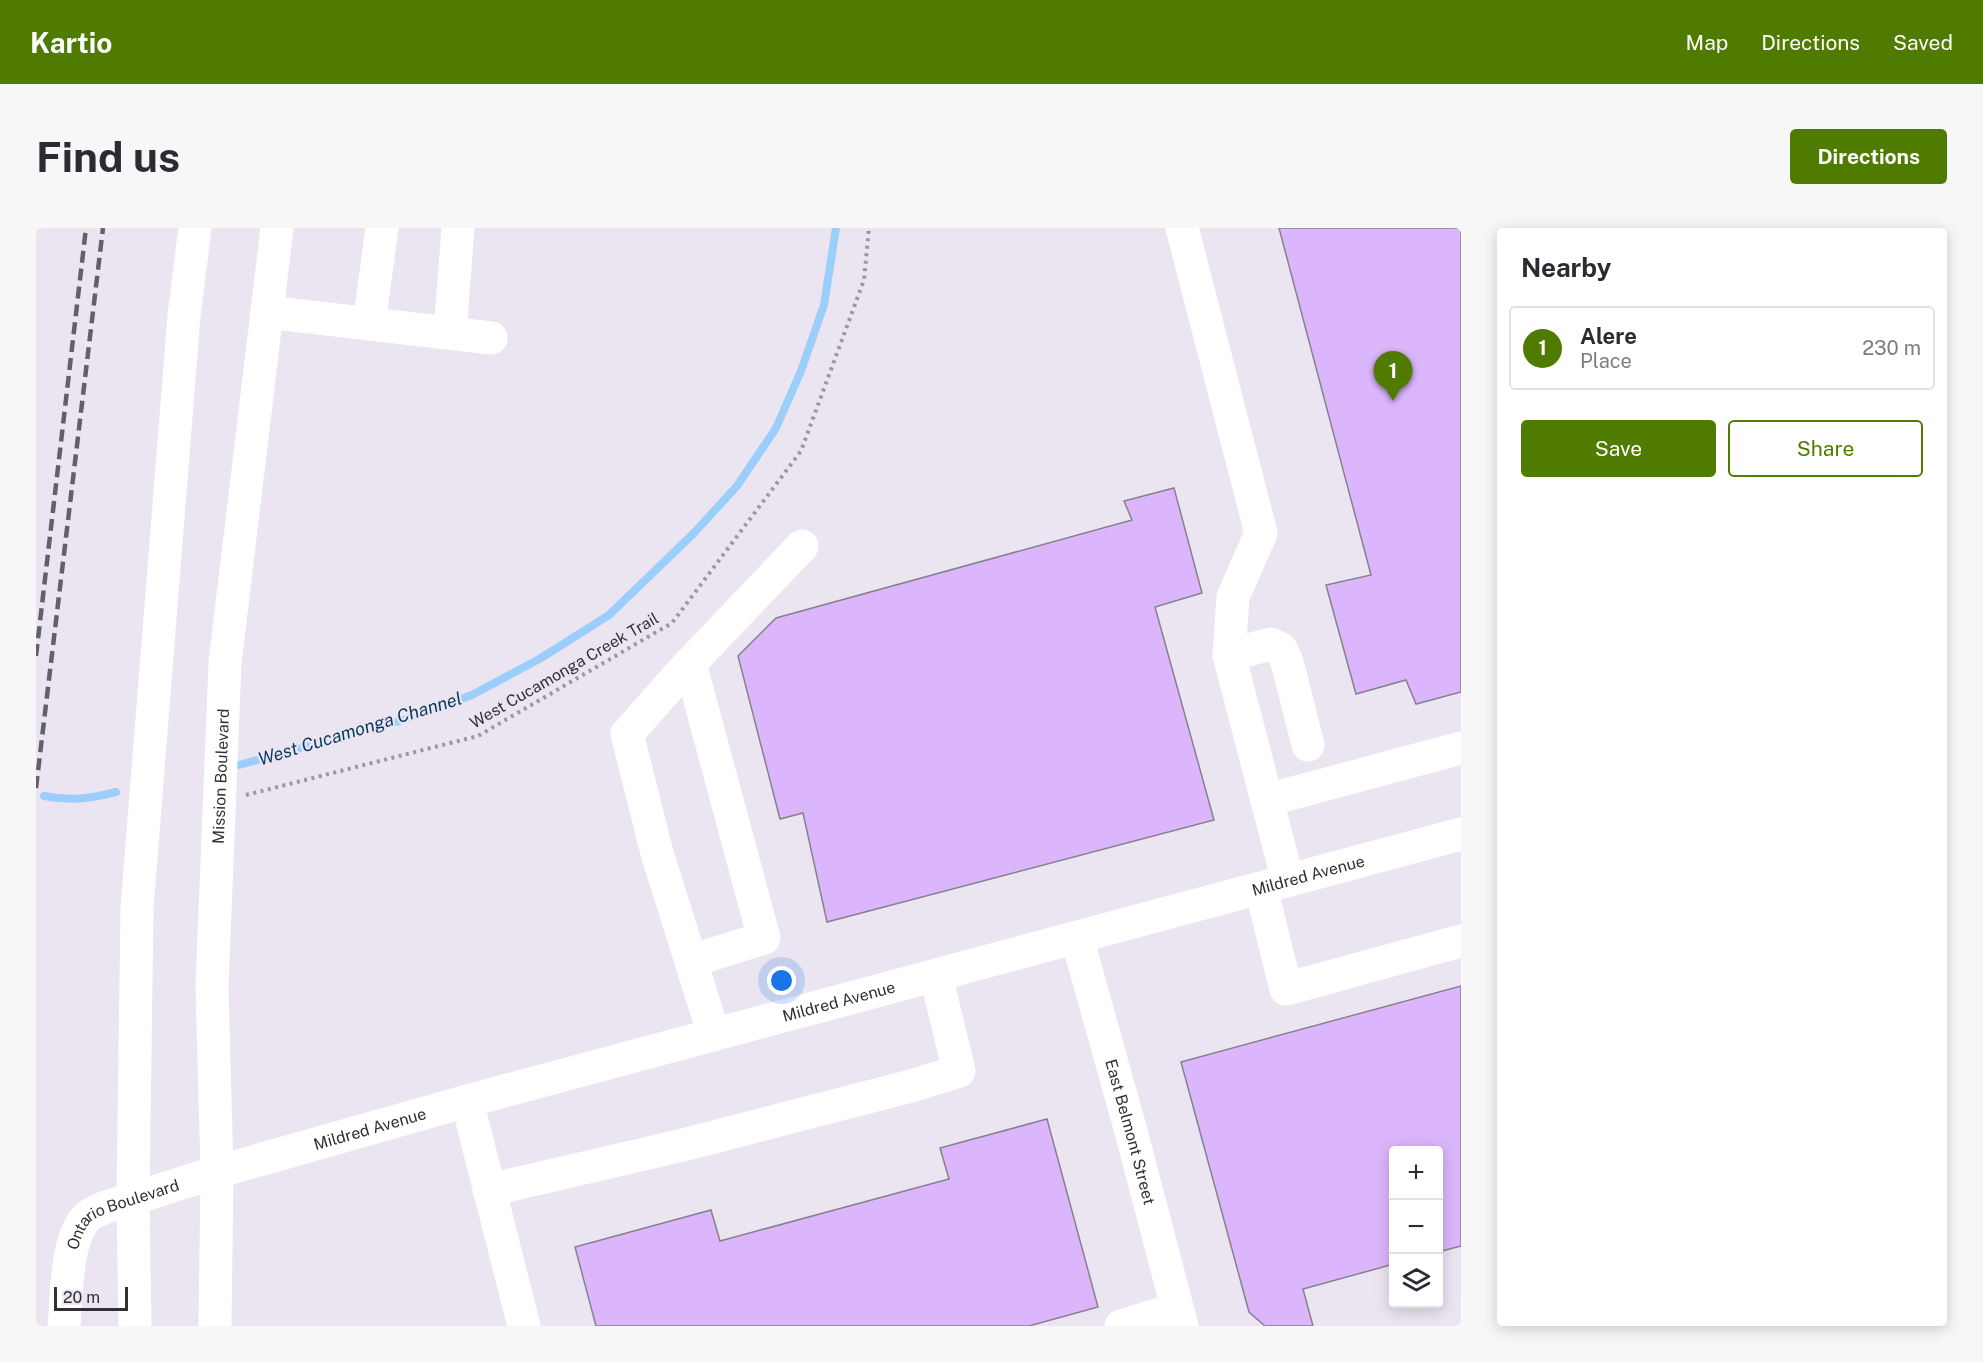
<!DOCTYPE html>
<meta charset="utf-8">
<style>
body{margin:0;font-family:"Public Sans",sans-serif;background:#f7f7f7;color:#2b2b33}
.controls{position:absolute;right:18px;bottom:18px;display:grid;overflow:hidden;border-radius:6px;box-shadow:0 3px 15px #0003}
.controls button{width:54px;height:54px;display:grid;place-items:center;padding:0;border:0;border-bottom:2px solid #e1e1e2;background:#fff;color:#2b2b33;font:30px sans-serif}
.scale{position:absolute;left:18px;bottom:15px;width:74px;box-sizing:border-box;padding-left:6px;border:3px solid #323035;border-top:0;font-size:16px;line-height:21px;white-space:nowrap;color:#323035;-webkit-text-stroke:4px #ebe5f1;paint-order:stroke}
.you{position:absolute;left:746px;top:753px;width:21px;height:21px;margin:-15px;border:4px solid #fff;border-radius:50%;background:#1a73e8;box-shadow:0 0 0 9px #1a73e833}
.badge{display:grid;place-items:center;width:39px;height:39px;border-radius:50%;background:#4f7c00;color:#fff;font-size:20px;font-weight:700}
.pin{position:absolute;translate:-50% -50px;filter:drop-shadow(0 2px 3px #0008)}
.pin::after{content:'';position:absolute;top:32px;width:21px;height:18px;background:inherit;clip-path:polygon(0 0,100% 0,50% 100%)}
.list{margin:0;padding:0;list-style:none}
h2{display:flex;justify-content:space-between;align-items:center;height:78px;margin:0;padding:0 24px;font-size:26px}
h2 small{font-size:20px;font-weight:400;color:#7c7c81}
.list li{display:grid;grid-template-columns:39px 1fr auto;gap:18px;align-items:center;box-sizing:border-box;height:84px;margin:0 12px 12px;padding:0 12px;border:2px solid #e1e1e2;border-radius:6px}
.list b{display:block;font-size:22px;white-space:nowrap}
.list p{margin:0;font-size:20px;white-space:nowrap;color:#7c7c81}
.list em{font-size:20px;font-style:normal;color:#7c7c81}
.actions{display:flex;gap:12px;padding:18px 24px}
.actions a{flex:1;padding:14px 0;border:2px solid #4f7c00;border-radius:6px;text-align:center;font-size:21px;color:#4f7c00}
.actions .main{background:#4f7c00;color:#fff}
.icon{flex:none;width:33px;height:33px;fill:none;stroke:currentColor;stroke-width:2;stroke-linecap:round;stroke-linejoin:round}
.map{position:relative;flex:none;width:1425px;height:1098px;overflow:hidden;border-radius:6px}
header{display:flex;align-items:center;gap:36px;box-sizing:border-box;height:84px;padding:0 30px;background:#4f7c00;color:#fff}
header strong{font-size:28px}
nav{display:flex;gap:33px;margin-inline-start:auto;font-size:21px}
.intro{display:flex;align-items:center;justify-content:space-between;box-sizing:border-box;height:144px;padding:0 36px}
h1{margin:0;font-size:42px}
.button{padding:15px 27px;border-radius:6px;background:#4f7c00;color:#fff;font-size:21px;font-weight:700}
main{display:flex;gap:36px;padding:0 36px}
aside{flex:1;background:#fff;border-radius:6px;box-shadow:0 3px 15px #0003}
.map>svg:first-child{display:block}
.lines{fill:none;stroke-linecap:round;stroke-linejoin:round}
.stream{stroke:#9ccefc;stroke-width:8}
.building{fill:#dbb6fd;stroke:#86818c;stroke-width:1.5}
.path{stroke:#9b97a0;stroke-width:4;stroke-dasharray:3 4.5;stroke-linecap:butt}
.minor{stroke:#fff;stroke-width:33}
.major{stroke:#fff;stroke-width:33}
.rail{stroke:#636067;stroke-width:4.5;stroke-dasharray:12 6;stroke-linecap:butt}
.labels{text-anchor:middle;stroke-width:4.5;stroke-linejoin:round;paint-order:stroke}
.street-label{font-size:16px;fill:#323035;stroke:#ebe5f1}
.water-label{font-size:18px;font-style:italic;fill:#0a395e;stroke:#ebe5f1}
</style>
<header>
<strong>Kartio</strong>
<nav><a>Map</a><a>Directions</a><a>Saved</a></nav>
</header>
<div class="intro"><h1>Find us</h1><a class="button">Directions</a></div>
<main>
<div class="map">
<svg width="1425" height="1098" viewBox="0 0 1425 1098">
<rect width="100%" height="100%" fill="#ebe5f1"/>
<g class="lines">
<path class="stream" d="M203,537L367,492L436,467L505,430L573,387L657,306L701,258L740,200L765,143L788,77L800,0
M8,568C38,573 51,571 80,564"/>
</g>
<path class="building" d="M1243,0H1425V464L1380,476L1370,452L1320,466L1290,357L1335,347Z
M1138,260L1166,365L1119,379L1178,592L791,694L767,585L744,591L702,428L740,390L1096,292L1088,273Z
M1425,758V1018L1402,1024V922H1358V1036L1267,1061L1277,1098H1229L1213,1084L1145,834Z
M1011,891L1062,1079L993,1098H560L539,1019L675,982L684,1013L913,951L904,920Z"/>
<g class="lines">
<path class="path" d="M210,567L442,508L636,395L765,223L828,52L833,0"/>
<g class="minor">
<path d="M1146,0L1225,305L1197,369L1193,427L1252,653"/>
<path d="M231,84L455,110"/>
<path d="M333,96L346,0"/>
<path d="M414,105L422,0"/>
<path d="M1193,427L1235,416L1245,421L1251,434L1272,517"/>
<path d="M654,435L728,710L655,733"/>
<path d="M1231,572L1425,520"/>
<path d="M1225,660L1250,761L1425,713"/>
<path id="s1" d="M1041,710L1096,907L1146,1098"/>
<path d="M678,807L621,625L591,506L645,445L766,318"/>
<path d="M431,873L488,1098"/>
<path d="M453,962L647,917L875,858L923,843L900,748"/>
<path id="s2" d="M28,1098C31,1068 29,1012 51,989C55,985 62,983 67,980L181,944L431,873L1425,606"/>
<path d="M1085,1098L1140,1081"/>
</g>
<g class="major">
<path d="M99,1098L97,970L101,680L148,88L159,0"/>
<path id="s3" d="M179,1098L181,944L176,758L189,435L241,0"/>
</g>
<path class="rail" d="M0,428L50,0
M0,560L67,0"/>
</g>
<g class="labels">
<g class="street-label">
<text transform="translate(528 442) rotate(-30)" y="6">West Cucamonga Creek Trail</text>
<text dy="6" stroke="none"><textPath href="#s3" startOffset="550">Mission Boulevard</textPath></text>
<text dy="6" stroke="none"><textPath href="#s2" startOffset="1382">Mildred Avenue</textPath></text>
<text dy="6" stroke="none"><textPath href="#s2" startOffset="896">Mildred Avenue</textPath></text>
<text dy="6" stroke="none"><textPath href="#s2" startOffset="410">Mildred Avenue</textPath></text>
<text dy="6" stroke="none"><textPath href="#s1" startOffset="201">East Belmont Street</textPath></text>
<text dy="6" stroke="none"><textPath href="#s2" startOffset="144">Ontario Boulevard</textPath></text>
</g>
<g class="water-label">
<text transform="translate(324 501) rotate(-17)" y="6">West Cucamonga Channel</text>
</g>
</g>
</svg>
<div class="controls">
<button>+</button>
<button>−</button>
<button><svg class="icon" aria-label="layers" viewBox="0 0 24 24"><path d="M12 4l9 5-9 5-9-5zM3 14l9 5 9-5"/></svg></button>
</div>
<div class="scale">20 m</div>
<div class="you"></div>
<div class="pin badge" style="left:1357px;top:173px">1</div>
</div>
<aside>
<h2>Nearby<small></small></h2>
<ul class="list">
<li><span class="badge">1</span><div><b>Alere</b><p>Place</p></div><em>230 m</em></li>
</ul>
<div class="actions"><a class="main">Save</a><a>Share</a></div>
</aside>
</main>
